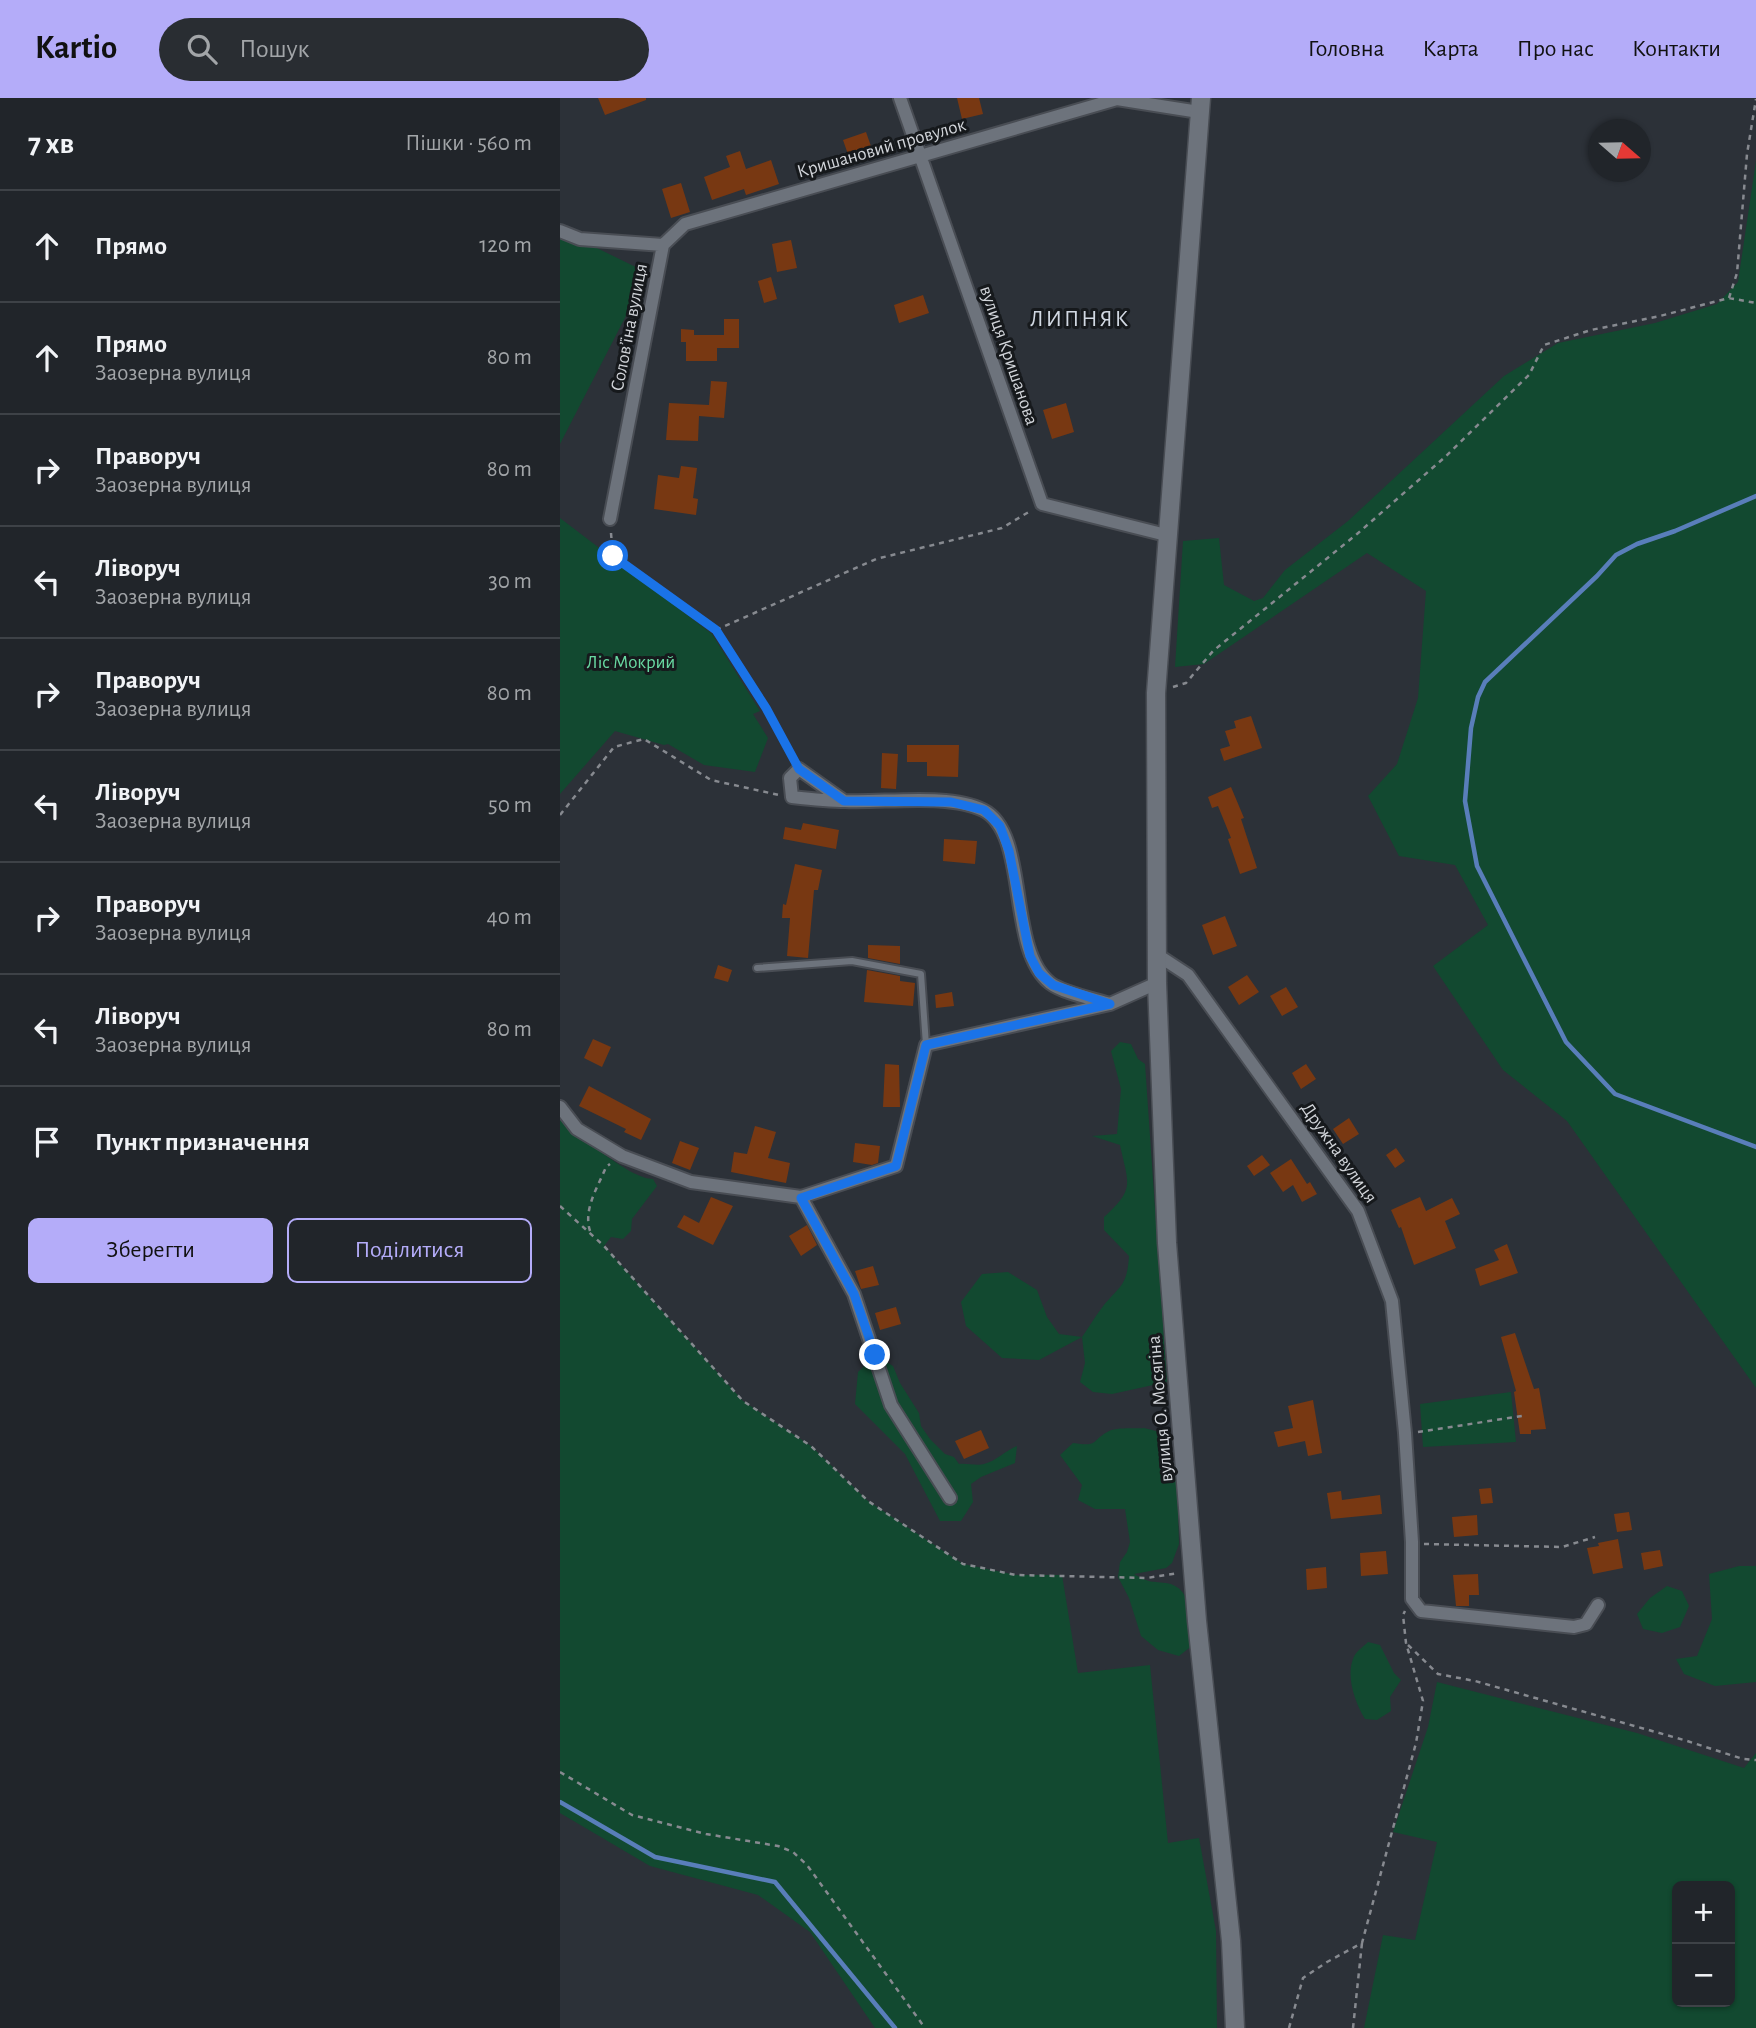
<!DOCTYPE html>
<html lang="uk">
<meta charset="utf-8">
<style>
body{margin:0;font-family:"Alegreya Sans",sans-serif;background:#292d32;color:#f1f3f6}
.controls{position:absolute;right:21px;bottom:21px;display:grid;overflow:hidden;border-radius:10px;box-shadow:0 2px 5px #0004}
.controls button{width:63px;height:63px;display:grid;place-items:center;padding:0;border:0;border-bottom:2px solid #3e4247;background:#21252a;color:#f1f3f6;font:35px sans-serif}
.compass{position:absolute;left:1028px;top:21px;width:63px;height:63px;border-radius:50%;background:#21252a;box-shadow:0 2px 5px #0004;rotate:110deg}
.stop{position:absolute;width:21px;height:21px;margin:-16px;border:5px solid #1a73e8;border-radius:50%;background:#fff}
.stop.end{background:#1a73e8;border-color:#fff;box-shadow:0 2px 7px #0008}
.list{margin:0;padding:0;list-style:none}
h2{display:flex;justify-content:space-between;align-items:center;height:91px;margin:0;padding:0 28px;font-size:30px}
h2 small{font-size:23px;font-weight:400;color:#a2a5a8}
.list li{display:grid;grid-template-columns:46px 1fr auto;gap:21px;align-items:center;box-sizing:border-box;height:112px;padding:0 28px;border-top:2px solid #3e4247}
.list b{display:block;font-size:26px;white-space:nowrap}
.list p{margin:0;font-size:23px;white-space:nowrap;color:#a2a5a8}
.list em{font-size:23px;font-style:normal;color:#a2a5a8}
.actions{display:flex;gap:14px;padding:21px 28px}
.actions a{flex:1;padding:16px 0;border:2px solid #b4acf9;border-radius:10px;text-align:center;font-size:24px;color:#b4acf9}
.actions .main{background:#b4acf9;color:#111}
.icon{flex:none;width:38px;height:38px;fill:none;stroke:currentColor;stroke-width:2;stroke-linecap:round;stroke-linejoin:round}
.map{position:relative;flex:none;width:1196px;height:1930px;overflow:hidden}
header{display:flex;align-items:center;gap:42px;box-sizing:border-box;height:98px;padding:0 35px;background:#b4acf9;color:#111}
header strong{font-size:33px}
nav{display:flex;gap:38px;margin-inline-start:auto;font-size:24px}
.search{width:490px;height:63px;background:#292d32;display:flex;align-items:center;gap:18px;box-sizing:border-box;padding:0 24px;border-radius:38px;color:#a2a5a8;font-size:26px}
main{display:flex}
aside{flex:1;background:#21252a}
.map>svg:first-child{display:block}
.green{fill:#124930;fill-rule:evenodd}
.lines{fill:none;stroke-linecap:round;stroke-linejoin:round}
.stream{stroke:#597eba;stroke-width:4.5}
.building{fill:#783812}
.service-casing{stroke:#494d54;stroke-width:10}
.minor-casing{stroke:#494d54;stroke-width:16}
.secondary-casing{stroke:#494d54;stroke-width:21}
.path{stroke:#878a90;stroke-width:2.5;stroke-dasharray:5 5;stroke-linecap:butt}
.service{stroke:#6d737c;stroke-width:6}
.minor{stroke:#6d737c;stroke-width:12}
.secondary{stroke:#6d737c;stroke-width:18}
.route{stroke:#1a73e8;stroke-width:9}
.labels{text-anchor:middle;stroke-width:6;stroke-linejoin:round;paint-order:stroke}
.street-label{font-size:19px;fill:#d1d4d9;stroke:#16191c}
.park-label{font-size:19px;fill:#68d9a2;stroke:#16191c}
.quarter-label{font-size:23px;letter-spacing:2px;fill:#d1d8e2;stroke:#16191c}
</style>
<header>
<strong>Kartio</strong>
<div class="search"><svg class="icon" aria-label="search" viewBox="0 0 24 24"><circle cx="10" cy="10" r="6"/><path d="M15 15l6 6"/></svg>Пошук</div>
<nav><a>Головна</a><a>Карта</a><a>Про нас</a><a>Контакти</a></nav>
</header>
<main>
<aside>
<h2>7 хв<small>Пішки · 560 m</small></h2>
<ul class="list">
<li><svg class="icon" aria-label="ahead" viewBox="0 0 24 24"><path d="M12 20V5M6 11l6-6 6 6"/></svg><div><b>Прямо</b></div><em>120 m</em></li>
<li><svg class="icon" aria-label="ahead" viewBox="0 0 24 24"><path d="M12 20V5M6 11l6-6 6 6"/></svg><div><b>Прямо</b><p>Заозерна вулиця</p></div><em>80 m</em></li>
<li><svg class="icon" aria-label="right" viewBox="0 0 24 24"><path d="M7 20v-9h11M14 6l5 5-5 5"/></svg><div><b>Праворуч</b><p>Заозерна вулиця</p></div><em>80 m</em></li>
<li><svg class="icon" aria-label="left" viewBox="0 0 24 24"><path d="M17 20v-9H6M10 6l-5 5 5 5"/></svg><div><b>Ліворуч</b><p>Заозерна вулиця</p></div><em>30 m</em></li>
<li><svg class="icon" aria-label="right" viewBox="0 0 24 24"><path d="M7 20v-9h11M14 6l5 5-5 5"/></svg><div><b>Праворуч</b><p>Заозерна вулиця</p></div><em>80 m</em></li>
<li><svg class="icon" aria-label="left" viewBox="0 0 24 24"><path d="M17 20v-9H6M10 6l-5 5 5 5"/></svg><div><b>Ліворуч</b><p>Заозерна вулиця</p></div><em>50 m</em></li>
<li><svg class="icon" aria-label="right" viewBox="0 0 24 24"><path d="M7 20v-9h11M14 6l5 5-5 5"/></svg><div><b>Праворуч</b><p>Заозерна вулиця</p></div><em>40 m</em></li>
<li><svg class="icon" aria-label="left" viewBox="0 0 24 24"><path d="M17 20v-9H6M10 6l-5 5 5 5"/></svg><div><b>Ліворуч</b><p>Заозерна вулиця</p></div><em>80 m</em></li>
<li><svg class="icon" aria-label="arrive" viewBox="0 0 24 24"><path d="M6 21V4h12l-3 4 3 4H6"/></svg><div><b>Пункт призначення</b></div></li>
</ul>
<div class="actions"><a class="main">Зберегти</a><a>Поділитися</a></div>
</aside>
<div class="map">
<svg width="1196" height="1930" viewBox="0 0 1196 1930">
<rect width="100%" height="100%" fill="#2c3138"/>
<path class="green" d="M1196,63V1290L1007,1023L943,972L873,868L928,827L895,767L839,758L808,698L837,666L858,600L866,493L807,455L644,566L615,569L623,443L659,440L664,487L694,503L703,500L725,472L788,423L944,278L998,245L1095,225L1157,206L1178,184Z
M0,132L88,175L0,346Z
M0,420L152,536L200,613L193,616L208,640L195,674L144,667L108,646L104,647L55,633L0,696Z
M560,944L571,946L578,961L585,966L607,1284L552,1296L533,1294L520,1284L525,1265L522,1239L479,1262L442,1260L406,1228L401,1204L422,1176L448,1174L477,1192L487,1219L499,1236L522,1239C529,1229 534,1220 541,1211C558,1188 567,1191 569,1158L544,1132V1119C576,1090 568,1086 560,1047L532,1038L557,1036L561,991L551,953Z
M0,1022C20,1037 70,1081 93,1081L97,1088L72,1121L71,1133L63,1141L51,1139L44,1148L183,1303L251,1348L308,1403L403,1466L456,1477H502L518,1575L590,1567L608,1745L639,1740L656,1833L657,1930H315L250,1834L198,1797L90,1768L0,1715Z
M315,1257L333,1268L340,1285L359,1315L361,1328L370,1341L385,1356L394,1359L399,1366C407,1365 417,1368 424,1366C436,1363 445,1353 457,1348L455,1365L421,1379L411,1386L413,1404L401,1423H380L345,1356L295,1306L298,1274Z
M951,1294L956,1344L863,1349L860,1306Z
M584,1330L596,1333L611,1342L609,1362L617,1379L619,1446L612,1465L606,1470L574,1476C590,1485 589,1483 606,1485C634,1489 631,1525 633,1547L619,1558L598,1552L581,1538L569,1500L558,1479L560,1464L567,1454L570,1444L565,1411H535L518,1402L522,1387L500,1357L513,1345C540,1349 530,1343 549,1333C558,1329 575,1331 584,1330Z
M1179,1468H1196V1584L1155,1588L1124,1576L1116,1561L1137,1558L1152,1521L1149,1476Z
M1107,1488L1122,1493L1129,1508L1120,1529L1102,1535L1083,1531L1077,1516L1090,1500Z
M808,1544L820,1547L834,1575L841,1582L830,1599L831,1613L817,1622L805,1621C795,1605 786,1579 793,1561C795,1554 803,1549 808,1544Z
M877,1584L1077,1635L1184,1670L1196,1655V1930H804L823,1837L855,1842L877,1744L833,1734L868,1629ZM1117,1788H1170V1904H1117Z"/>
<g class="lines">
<path class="stream" d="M1196,398L1115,433L1077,446L1056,457L1037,478L925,584L918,599L911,630L905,703L917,768L1006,944L1055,996L1196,1049
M0,1704L95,1759L215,1784L335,1930"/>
</g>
<path class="building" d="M38,0H86V2L45,17Z
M397,0H419L423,16L402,21Z
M306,34L313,54L290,62L283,42Z
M180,53L186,71L211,62L219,86L186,97L184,91L152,102L144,79L170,69L166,58Z
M121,85L130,114L111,120L102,91Z
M231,142L237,170L217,174L212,146Z
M211,179L217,201L204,205L198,183Z
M363,197L369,215L339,225L334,207Z
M164,221H179V250H157V263H126V244H121V231L134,232V237H164Z
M151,283L167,284L164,320L139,318L138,343L106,342L109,305L149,307Z
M506,305L514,334L492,341L483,312Z
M121,368L137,370L133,400L138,401L136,417L94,411L98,377L119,380Z
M691,618L702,650L664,663L660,651L670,648L665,633L676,630L674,623Z
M347,647H399L398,679L367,678V664H347Z
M322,655L338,656L336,691L321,690Z
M671,689L684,720L681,721L697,770L680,776L668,741L671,740L658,708L652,710L648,699Z
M243,725L279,732L276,751L223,741L225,729L241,732Z
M384,741L417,743L415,766L383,763Z
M235,766L262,772L258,792H254L248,860L227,858L230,820H222L223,806L226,807Z
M665,818L677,848L653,857L642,827Z
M308,847L340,848V866L308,860Z
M158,867L172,872L168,884L154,880Z
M307,872L340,878V883L355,885L353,908L304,904Z
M687,877L699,894L679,907L668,889Z
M726,889L738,909L722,918L710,898Z
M392,894L394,908L376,910L375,897Z
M33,941L51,949L42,969L24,960Z
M325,966L339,967L340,1009H323Z
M746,966L756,981L741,991L732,975Z
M29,988L91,1021L81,1042L64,1034L66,1031L19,1008Z
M789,1020L799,1036L783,1046L773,1031Z
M195,1028L216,1034L208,1060L230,1065L226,1085L171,1074L174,1054L187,1056Z
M120,1043L139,1050L130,1072L112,1065Z
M295,1045L320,1048L318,1065L312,1067L293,1064Z
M836,1050L845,1063L835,1070L826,1057Z
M702,1057L710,1067L694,1078L687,1068Z
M731,1061L747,1086L750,1084L757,1096L742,1104L733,1087L723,1094L710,1075Z
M151,1099L173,1108L153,1147L117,1129L124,1117L139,1125Z
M860,1099L866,1113L892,1100L900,1116L885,1123L896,1150L854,1167L841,1129L839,1130L831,1112Z
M247,1127L257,1147L241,1158L229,1138Z
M947,1146L958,1175L920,1188L915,1171L939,1162L934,1152Z
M313,1168L319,1187L301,1191L295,1173Z
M336,1209L341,1226L320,1232L315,1215Z
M955,1235L974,1291L979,1290L986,1331L971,1332V1336H960L954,1294L956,1293L941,1239Z
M753,1302L762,1355L748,1358L745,1343L718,1349L714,1334L733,1330L728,1308Z
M421,1332L429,1350L404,1361L395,1343Z
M931,1390L933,1405L921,1406L919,1391Z
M781,1393L782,1402L820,1397L822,1416L771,1421L767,1395Z
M1069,1414L1072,1432L1057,1434L1054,1416Z
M917,1417L918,1437L894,1439L892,1419Z
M1058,1441L1063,1470L1033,1476L1027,1450L1039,1448L1038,1445Z
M1100,1452L1103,1468L1084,1472L1081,1455Z
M826,1453L828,1476L801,1478L800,1455Z
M766,1469L767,1490L747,1492L746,1471Z
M918,1476L919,1497H909V1508H896L893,1477Z"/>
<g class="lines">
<defs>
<path id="service" d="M197,870L292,863L361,876L366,947"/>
<path id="minor" d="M340,0L482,406L606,437
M0,133L20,141L103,147
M103,147L125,126L557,1L639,14
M50,421L103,147
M284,703L239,671L230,680L232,699C250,701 268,703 285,703C323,705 390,695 423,712C470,735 446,850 490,885C503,895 534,901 550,906L597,885
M596,856L628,877L798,1113L832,1203L845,1335L852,1444V1501L861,1513L1014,1529L1026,1526L1038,1507
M0,1009L17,1031L62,1058L131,1084L241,1099L336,1068L366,947L550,906
M241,1099L294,1196L331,1307L390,1400"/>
<path id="secondary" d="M641,0L596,595L597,885L607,1145L637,1523L671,1843L675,1930"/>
</defs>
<use href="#service" class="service-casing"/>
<use href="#minor" class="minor-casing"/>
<use href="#secondary" class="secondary-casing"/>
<path class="path" d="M1169,200L1177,175L1187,56L1196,1
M51,435L53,459L156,532L206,610L232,658
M156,532L316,461L442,430L472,412
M613,589L626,585L653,553L797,436L885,359L969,277L984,247L1031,232L1100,218L1169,200L1196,205
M0,717L54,649L84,641L151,682L219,697
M0,1108L44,1148L183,1303L251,1348L308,1403L403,1466L456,1477L587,1480L619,1475
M30,1133C23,1111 38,1089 46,1069L50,1066
M858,1334L962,1318
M864,1446L1002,1449L1035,1439
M848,1547L878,1576L915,1583L1124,1642L1183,1661L1196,1662
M0,1674L72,1717L146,1736L218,1748L233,1754L247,1767L365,1930
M729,1930L743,1880L767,1864L802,1845L856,1645L863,1603L846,1545L843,1517L845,1513
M793,1930L802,1845"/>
<use href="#service" class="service"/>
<use href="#minor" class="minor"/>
<use href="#secondary" class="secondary"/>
</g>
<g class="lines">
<path class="route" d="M53,458L156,532L206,610L239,671L284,703L391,704L424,712L440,728L449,753L470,858L479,875L493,887L550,906L366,947L336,1068L241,1100L294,1196L315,1257"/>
</g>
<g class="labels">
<g class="street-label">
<text transform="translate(321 49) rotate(-16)" y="7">Кришановий провулок</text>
<text transform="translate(68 229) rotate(-79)" y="7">Соловʼїна вулиця</text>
<text transform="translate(450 257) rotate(71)" y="7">вулиця Кришанова</text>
<text transform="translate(780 1054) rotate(55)" y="7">Дружна вулиця</text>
<text transform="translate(599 1311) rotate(-95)" y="7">вулиця О. Мосягіна</text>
</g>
<g class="park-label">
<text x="71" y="570">Ліс Мокрий</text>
</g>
<g class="quarter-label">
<text x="520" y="228">ЛИПНЯК</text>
</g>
</g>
</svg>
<div class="controls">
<button>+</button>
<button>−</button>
</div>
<svg class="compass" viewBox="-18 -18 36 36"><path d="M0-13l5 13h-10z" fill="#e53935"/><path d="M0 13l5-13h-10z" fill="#a2a5a8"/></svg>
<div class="stop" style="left:53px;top:458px"></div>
<div class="stop end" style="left:315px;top:1257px"></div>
</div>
</main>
